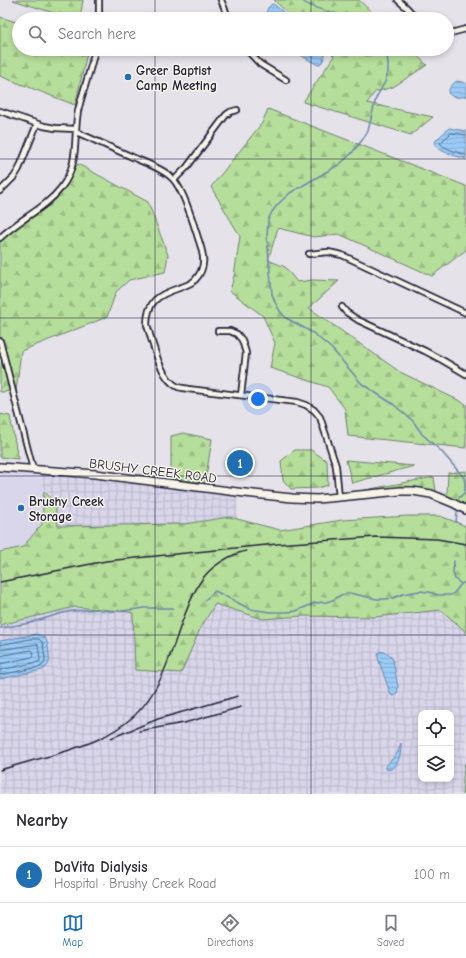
<!DOCTYPE html>
<meta charset="utf-8">
<style>
body{margin:0;font-family:"Comic Neue",sans-serif;background:#f2f2f3;color:#2b2b33}
.controls{position:absolute;right:12px;bottom:12px;display:grid;overflow:hidden;border-radius:8px;box-shadow:0 2px 6px #0003}
.controls button{width:36px;height:36px;display:grid;place-items:center;padding:0;border:0;border-bottom:1px solid #e1e1e2;background:#fff;color:#2b2b33;font:20px sans-serif}
.you{position:absolute;left:258px;top:399px;width:14px;height:14px;margin:-10px;border:3px solid #fff;border-radius:50%;background:#1a73e8;box-shadow:0 0 0 6px #1a73e833}
.badge{display:grid;place-items:center;width:26px;height:26px;border-radius:50%;background:#1f6fb2;color:#fff;font-size:13px;font-weight:700}
.pin{position:absolute;translate:-50% -50%;border:2px solid #fff;box-shadow:0 1px 4px #0006}
.list{margin:0;padding:0;list-style:none}
h2{display:flex;justify-content:space-between;align-items:center;height:52px;margin:0;padding:0 16px;font-size:17px}
h2 small{font-size:13px;font-weight:400;color:#7c7c81}
.list li{display:grid;grid-template-columns:26px 1fr auto;gap:12px;align-items:center;box-sizing:border-box;height:56px;padding:0 16px;border-top:1px solid #e1e1e2}
.list b{display:block;font-size:15px;white-space:nowrap}
.list p{margin:0;font-size:13px;white-space:nowrap;color:#7c7c81}
.list em{font-size:13px;font-style:normal;color:#7c7c81}
.icon{flex:none;width:22px;height:22px;fill:none;stroke:currentColor;stroke-width:2;stroke-linecap:round;stroke-linejoin:round}
.map{position:relative;flex:none;width:466px;height:794px;overflow:hidden}
.search{position:absolute;background:#fff;box-shadow:0 2px 6px #0003;left:12px;right:12px;top:12px;height:44px;display:flex;align-items:center;gap:10px;box-sizing:border-box;padding:0 14px;border-radius:22px;color:#7c7c81;font-size:15px}
.sheet{height:108px;background:#fff}
nav{display:flex;justify-content:space-around;align-items:center;box-sizing:border-box;height:56px;border-top:1px solid #e1e1e2;background:#fff;font-size:11px;color:#7c7c81}
nav a{display:grid;justify-items:center;gap:2px}
nav .on{color:#1f6fb2}
.map>svg:first-child{display:block}
.built{fill:#d9d6eb}
.industrial{fill:url(#industrial-grid);fill-rule:evenodd}
.forest{fill:url(#forest-firs);stroke:#6c806b}
.water{fill:url(#water-rules);stroke:#6a87ab}
.lines{fill:none;stroke-linecap:round;stroke-linejoin:round}
.shore{stroke:#526686;stroke-width:1}
.stream{stroke:#6a87ab;stroke-width:1.5}
.minor-casing{stroke:#22223b;stroke-width:8}
.secondary-casing{stroke:#22223b;stroke-width:10}
.minor{stroke:#f7f3e8;stroke-width:4.5}
.secondary{stroke:#f7f3e8;stroke-width:7}
.rail{stroke:#22223b;stroke-width:1.5}
.grid{fill:none;stroke:#22223b;stroke-width:1;stroke-opacity:0.55}
.poi-dot{fill:#1f6fb2;stroke:#f7f3e8;stroke-width:1.5}
.labels{text-anchor:middle;stroke-width:3;stroke-linejoin:round;paint-order:stroke}
.poi-label{font-size:13px;font-weight:bold;fill:#22223b;stroke:#f7f3e8;text-anchor:start}
.street-label{font-size:13px;fill:#22223b;stroke:#f7f3e8}
</style>
<div class="map">
<svg width="466" height="794" viewBox="0 0 466 794">
<defs>
<pattern id="industrial-grid" width="8" height="8" patternUnits="userSpaceOnUse"><rect width="8" height="8" fill="#d9d6eb"/><path d="M0 4h8M4 0v8" fill="none" stroke="#bab7ca"/></pattern>
<pattern id="forest-firs" width="22" height="20" patternUnits="userSpaceOnUse"><rect width="22" height="20" fill="#b6de9b"/><path d="M5 1l3.5 6h-7zM16 11l3.5 6h-7z" fill="#9cbe86"/></pattern>
<pattern id="water-rules" width="6" height="5" patternUnits="userSpaceOnUse"><rect width="6" height="5" fill="#9acbf6"/><path d="M0 2.5h6" fill="none" stroke="#84aed4"/></pattern>
</defs>
<rect width="100%" height="100%" fill="#e5e2ea"/>
<filter id="ink" filterUnits="userSpaceOnUse"><feTurbulence type="fractalNoise" baseFrequency=".025" numOctaves="2"/><feDisplacementMap in="SourceGraphic" scale="8" xChannelSelector="R" yChannelSelector="G"/><feConvolveMatrix kernelMatrix="1 2 1 2 8 2 1 2 1" color-interpolation-filters="sRGB"/></filter>
<g filter="url(#ink)">
<path class="built" d="M0,470L41,473L44,491L42,524L23,547L0,552Z"/>
<path class="industrial" d="M41,473L119,480L237,497V519L229,517L184,524L58,526L55,503L44,491Z
M215,604L263,619L302,616L374,617L441,610L464,630L466,635V762L464,766L462,794H0V625L75,607L122,611L134,614L135,670L200,629ZM421,713H451V779H421Z"/>
<path class="forest" d="M13,0H83L80,19H73Z
M274,0H359L379,19H294Z
M0,17L19,23V49H88L75,105L0,76Z
M327,49H410L427,65L393,87L375,92L367,103L433,117L411,135L303,102L334,56Z
M268,109L466,186V250L432,276L339,234L314,237L278,228L268,260L285,267L297,282L313,280L339,281L309,308L400,372L466,404V448L348,436L345,409L328,387L270,368L275,343L263,316L230,291L234,276L240,236L211,187L262,123Z
M78,164L148,202L168,255L165,272L129,280L116,292L107,317L21,351L16,391L0,392V372L4,346L0,345V240L52,199Z
M0,414L10,416L18,459L0,457Z
M183,433L212,439L205,483L171,478V436Z
M295,450H311L327,461L328,485L317,488L291,489L283,480L281,461Z
M346,460L414,466L352,483Z
M466,471V505L447,495L448,473Z
M434,477L436,492L413,487L365,490Z
M44,491L55,503L58,526L184,524L229,517L280,530L342,520L409,516H440L466,526V635L464,630L441,610L374,617L302,616L263,619L215,604L200,629L181,673L135,670L133,613L122,611L75,607L0,625V552L23,547L42,524Z
M466,762V794H462L464,766Z"/>
<path class="water" d="M272,4L275,5L291,19H267C266,12 266,8 272,4Z
M291,49H322L324,51C324,57 325,62 318,65L307,59Z
M457,81L466,83V96C460,98 452,98 448,93C449,88 452,84 457,81Z
M449,128L466,131V159C459,157 440,152 436,146C434,144 435,143 436,140Z
M36,634C39,635 42,635 45,638C48,641 50,658 49,663C48,666 45,668 42,670L0,679V641Z
M380,651L387,653L390,655L393,660L398,687L397,694L394,696L391,695L390,693L378,658V654Z
M401,743C402,751 398,773 386,769V766L398,752Z"/>
<g class="lines">
<path class="shore" d="M466,135L451,133L440,143C446,150 458,152 466,155
M0,645L30,639H39L43,643L45,659L44,664L40,667L0,675
M0,650L37,644L38,645L40,659V661L38,662L0,670
M0,656L31,650L33,651L34,655L32,657L0,664"/>
<path class="stream" d="M301,0C315,11 336,12 353,19
M384,49L387,54L388,63V71L385,82L376,98L368,131L363,139L351,154L340,164L290,193L278,204L272,212L268,220L267,237L272,294L275,302L280,311L286,318L313,333L332,349L362,384L393,404L413,421L422,434L442,452L459,472L464,478L465,484V492L459,498
M456,522L457,512
M454,561L453,573L455,579L461,584
M205,600L215,591L250,609L270,612H287L296,611L315,603L326,602L333,600L341,595L349,593L377,599H385L393,598L403,594L419,591L429,592L438,595H451L455,592L461,584L466,582
M0,628L30,623L59,614L72,611L97,609L110,611H122L145,608H173"/>
<defs>
<path id="minor" d="M221,0L229,19
M398,0L407,8L417,19
M99,19V0
M447,34L466,29
M246,49L260,64L286,80
M0,111L44,126L55,128L76,129
M76,132C93,139 111,148 128,155C142,162 163,168 173,179C184,191 193,222 198,238C203,253 208,266 195,280C191,284 185,286 179,288C158,295 147,301 147,325C153,343 160,379 178,387C181,388 185,388 188,389L297,402L306,405L314,410L320,417L336,466L339,497
M174,180L187,167L226,115L230,112L237,110
M0,191L14,177L19,169L37,124
M0,238C19,219 45,209 61,188C80,163 73,139 78,111C83,90 91,70 95,49
M309,254L328,252L342,255L466,313
M342,307L346,312L358,320L425,351L442,360L466,374
M218,331H230L237,334L242,340L246,353L241,395
M0,341L24,435L33,469"/>
<path id="secondary" d="M0,467L95,474L245,493L292,498L317,499L339,497L400,491H413L431,494L453,503L466,510"/>
</defs>
<use href="#minor" class="minor-casing"/>
<use href="#secondary" class="secondary-casing"/>
<use href="#minor" class="minor"/>
<use href="#secondary" class="secondary"/>
<path class="rail" d="M0,582L106,561L277,544L376,537L437,539L466,544
M139,731L184,723L241,707
M111,738L158,719L238,696
M0,770C17,765 33,760 50,756C83,746 108,739 134,716C161,691 170,655 182,622C188,607 193,591 203,578C212,566 231,554 246,551"/>
</g>
</g>
<path class="grid" d="M155,0V19M311,0V19M155,49V794M311,49V794M0,159H466M0,318H466M0,476H466M0,635H466"/>
<g class="poi-dot">
<circle cx="128" cy="77" r="4"/>
<circle cx="21" cy="508" r="4"/>
</g>
<g class="labels">
<g class="poi-label">
<text x="136" y="75">Greer Baptist<tspan x="136" dy="15">Camp Meeting</tspan></text>
<text x="29" y="506">Brushy Creek<tspan x="29" dy="15">Storage</tspan></text>
</g>
<g class="street-label">
<text transform="translate(153 470) rotate(7)" y="5">BRUSHY CREEK ROAD</text>
</g>
</g>
</svg>
<div class="controls">
<button><svg class="icon" aria-label="locate" viewBox="0 0 24 24"><circle cx="12" cy="12" r="6"/><path d="M12 2v4M12 18v4M2 12h4M18 12h4"/></svg></button>
<button><svg class="icon" aria-label="layers" viewBox="0 0 24 24"><path d="M12 4l9 5-9 5-9-5zM3 14l9 5 9-5"/></svg></button>
</div>
<div class="you"></div>
<div class="pin badge" style="left:240px;top:463px">1</div>
<div class="search"><svg class="icon" aria-label="search" viewBox="0 0 24 24"><circle cx="10" cy="10" r="6"/><path d="M15 15l6 6"/></svg>Search here</div>
</div>
<section class="sheet">
<h2>Nearby<small></small></h2>
<ul class="list">
<li><span class="badge">1</span><div><b>DaVita Dialysis</b><p>Hospital · Brushy Creek Road</p></div><em>100 m</em></li>
</ul>
</section>
<nav>
<a class="on"><svg class="icon" aria-label="map" viewBox="0 0 24 24"><path d="M3 6l6-2 6 2 6-2v14l-6 2-6-2-6 2zM9 4v14M15 6v14"/></svg>Map</a>
<a><svg class="icon" aria-label="directions" viewBox="0 0 24 24"><path d="M12 3l9 9-9 9-9-9zM9 14v-3h6M13 9l2 2-2 2"/></svg>Directions</a>
<a><svg class="icon" aria-label="saved" viewBox="0 0 24 24"><path d="M7 4h10v16l-5-4-5 4z"/></svg>Saved</a>
</nav>
